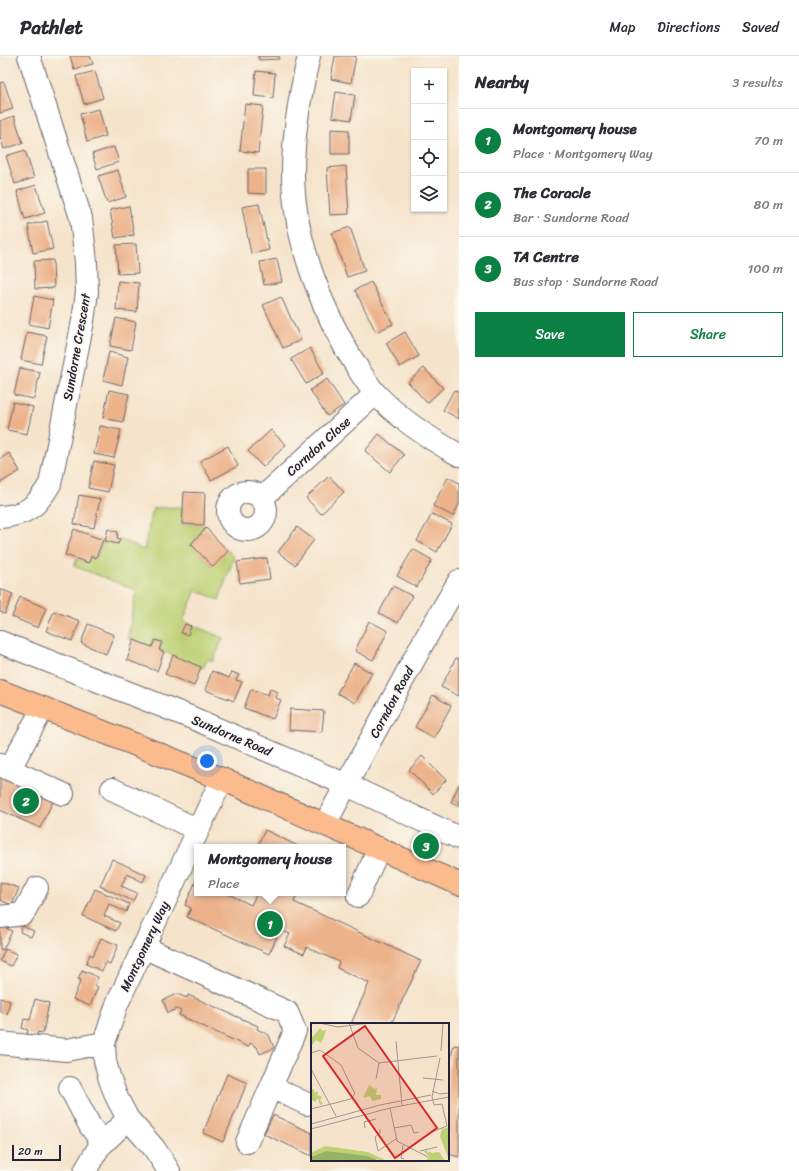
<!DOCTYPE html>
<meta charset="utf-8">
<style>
body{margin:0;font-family:Sriracha,sans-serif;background:#f2f2f3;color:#2b2b33}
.controls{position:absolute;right:12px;top:12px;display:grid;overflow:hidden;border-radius:0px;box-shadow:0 1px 3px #0004}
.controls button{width:36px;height:36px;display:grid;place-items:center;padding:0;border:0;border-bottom:1px solid #e1e1e2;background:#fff;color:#2b2b33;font:20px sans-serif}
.scale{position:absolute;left:12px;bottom:10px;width:49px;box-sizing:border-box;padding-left:4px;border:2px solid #22223b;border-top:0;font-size:11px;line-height:14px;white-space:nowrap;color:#22223b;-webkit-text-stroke:3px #fbf7ec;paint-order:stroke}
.you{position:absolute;left:207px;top:705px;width:14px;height:14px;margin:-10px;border:3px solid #fff;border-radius:50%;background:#1a73e8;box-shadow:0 0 0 6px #1a73e833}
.badge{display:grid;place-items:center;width:26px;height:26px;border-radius:50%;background:#0b8043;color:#fff;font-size:13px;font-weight:700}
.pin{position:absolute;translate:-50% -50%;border:2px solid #fff;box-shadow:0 1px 4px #0006}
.popup{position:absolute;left:194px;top:788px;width:152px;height:52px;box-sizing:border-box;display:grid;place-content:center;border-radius:0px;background:#fff;filter:drop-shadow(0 1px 3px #0005);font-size:13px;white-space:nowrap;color:#7c7c81}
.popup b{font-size:15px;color:#2b2b33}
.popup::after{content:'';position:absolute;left:50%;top:100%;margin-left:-8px;border:8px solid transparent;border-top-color:#fff}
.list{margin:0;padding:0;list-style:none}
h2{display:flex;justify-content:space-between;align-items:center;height:52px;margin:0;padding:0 16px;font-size:17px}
h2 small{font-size:13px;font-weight:400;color:#7c7c81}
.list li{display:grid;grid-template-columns:26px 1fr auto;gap:12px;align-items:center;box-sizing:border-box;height:64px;padding:0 16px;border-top:1px solid #e1e1e2}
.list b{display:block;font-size:15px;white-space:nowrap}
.list p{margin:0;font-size:13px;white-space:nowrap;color:#7c7c81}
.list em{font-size:13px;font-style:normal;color:#7c7c81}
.actions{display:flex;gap:8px;padding:12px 16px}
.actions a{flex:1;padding:9px 0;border:1px solid #0b8043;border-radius:0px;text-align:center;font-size:14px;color:#0b8043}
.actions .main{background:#0b8043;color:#fff}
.icon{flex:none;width:22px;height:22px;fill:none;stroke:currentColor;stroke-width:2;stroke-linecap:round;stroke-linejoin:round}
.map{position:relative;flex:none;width:459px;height:1115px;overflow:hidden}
header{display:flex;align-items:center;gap:24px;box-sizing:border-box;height:56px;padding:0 20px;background:#fff;border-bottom:1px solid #e1e1e2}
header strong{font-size:19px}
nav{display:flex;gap:22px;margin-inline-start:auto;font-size:14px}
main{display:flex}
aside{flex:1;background:#fff}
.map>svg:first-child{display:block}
.green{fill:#bdd073;stroke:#707957}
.building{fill:#ecb38b}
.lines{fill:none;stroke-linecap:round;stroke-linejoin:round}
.minor-casing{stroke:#6c666d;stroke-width:24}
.major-casing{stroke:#6c666d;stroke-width:24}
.minor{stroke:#fff;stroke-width:22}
.major{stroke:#fbbb8c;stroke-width:22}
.labels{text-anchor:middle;stroke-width:3.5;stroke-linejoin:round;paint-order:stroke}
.street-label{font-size:13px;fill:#22223b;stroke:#fbf7ec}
.inset-road{fill:none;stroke:#a19691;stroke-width:1}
.view{fill:#d62828;fill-opacity:0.15;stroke:#d62828;stroke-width:2}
.inset-edge{fill:none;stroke:#22223b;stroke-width:2}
</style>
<header>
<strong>Pathlet</strong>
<nav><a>Map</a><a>Directions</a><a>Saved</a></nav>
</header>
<main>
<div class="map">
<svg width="459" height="1115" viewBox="0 0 459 1115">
<rect width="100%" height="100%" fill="#fbf7ec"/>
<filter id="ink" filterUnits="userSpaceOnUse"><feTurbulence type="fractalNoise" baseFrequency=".025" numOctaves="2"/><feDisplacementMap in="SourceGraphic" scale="8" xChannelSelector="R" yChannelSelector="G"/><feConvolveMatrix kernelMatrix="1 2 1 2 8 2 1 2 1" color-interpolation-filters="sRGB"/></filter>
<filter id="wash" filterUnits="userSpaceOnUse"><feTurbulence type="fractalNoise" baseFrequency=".012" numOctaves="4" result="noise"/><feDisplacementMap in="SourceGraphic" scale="16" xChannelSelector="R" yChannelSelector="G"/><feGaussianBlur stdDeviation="0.9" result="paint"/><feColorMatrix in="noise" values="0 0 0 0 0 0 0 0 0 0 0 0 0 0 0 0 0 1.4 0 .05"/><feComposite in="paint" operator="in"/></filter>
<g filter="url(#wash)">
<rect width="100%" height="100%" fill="#f5e4cb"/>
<path class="green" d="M183,451L182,468L204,469V472L200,475L201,477L191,488L212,510L228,495L234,501L219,544L196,534L183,565L223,582L213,605L208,603L203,612L159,594L162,586L155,584L152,591L128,582L136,534L74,510L77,503L88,507L91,500L96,502L103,484L118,488L120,483L144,494L153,452Z"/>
<g id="blocks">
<path class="building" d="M70,0H90L93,8L74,13Z
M258,0H279V3L259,4Z
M335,0H356L351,27L331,23Z
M95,15L103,42L84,48L76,20Z
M256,15L275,17L273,42L254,40Z
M4,26L13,53L0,57V27Z
M336,36L355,39L351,64L332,61Z
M245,48L263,50L258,97L240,95Z
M99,53L106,80L87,86L80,58Z
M14,60L23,87L4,93L0,81V65Z
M331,73L349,74V98H331Z
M114,91L119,106L97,113L92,98Z
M25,94L34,122L15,128L6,100Z
M346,110L349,158L330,159L327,112Z
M248,113H266V138L248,137Z
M118,114L126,141L107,147L98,120Z
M36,129L45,157L25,163L17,135Z
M259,148L269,194L251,198L242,151Z
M129,150L134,179L115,182L110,154Z
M47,165L53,193L33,197L28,169Z
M350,171L365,215L347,221L332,177Z
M136,188L138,217L118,218L116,189Z
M277,203L282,226L264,229L260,206Z
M53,204L54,232L35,233L34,205Z
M118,225L139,227L137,256L116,254Z
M371,226L393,268L376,276L355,234Z
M34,240L53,244L48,272L29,268Z
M281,241L301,284L283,292L263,249Z
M116,262L136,266L131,294L110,290Z
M27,276L47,280L41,308L21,304Z
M405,276L419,300L400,311L386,287Z
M310,292L324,317L306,328L291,303Z
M109,296L128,301L122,329L103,324Z
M20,312L40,316L34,343L14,339Z
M424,312L443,332L427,347L408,326Z
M327,323L344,349L327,360L310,334Z
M109,334L129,338L123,366L103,362Z
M454,334L459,337V363L443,354Z
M13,346L33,351L27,378L7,374Z
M100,370L121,374L114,402L94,398Z
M271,374L286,389L263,411L248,395Z
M379,378L404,399L390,416L365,395Z
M228,390L238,410L211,424L200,405Z
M9,397L20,415L0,427V403Z
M94,405L114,409L108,436L88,432Z
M329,420L344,436L321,458L306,442Z
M448,421L459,427V448L453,460L433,450Z
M184,436L205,437L204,469L182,468Z
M79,439L100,443L94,472L74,468Z
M432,458L452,468L437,496L417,485Z
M297,471L314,484L295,509L278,496Z
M206,472L228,495L213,511L191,488Z
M74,473L103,484L96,502L91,500L89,507L65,499Z
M108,473L118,476L117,482L120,483L118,488L105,485Z
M413,493L432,504L417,531L397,520Z
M267,502L270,523L240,527L237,506Z
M393,530L412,540L398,567L379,557Z
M0,533L13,538L5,558L0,556Z
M20,541L46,552L38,572L12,561Z
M54,555L80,565L72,585L46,575Z
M369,565L388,575L373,604L355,595Z
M88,568L114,579L106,598L81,587Z
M185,568L191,570L188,579L181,577Z
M134,584L152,591L155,584L162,586L159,594L164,596L157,615L127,604Z
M173,599L201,611L194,630L165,618Z
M456,602L459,603V640L441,631Z
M354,607L372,617L355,647L337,637Z
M212,615L229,622L232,616L239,619L236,624L242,626L234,645L205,634Z
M251,633L268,639L270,633L278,636L276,642L281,644L273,663L244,652Z
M433,639L451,650L434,682L415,671Z
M290,653L324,655L322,676L289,674Z
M422,700L446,724L433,738L409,714Z
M0,713L56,739L40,772L0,754Z
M459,728V750L451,746Z
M265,774L300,791H257Z
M112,803L146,819L143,826L127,818L121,830L137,837L133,845L100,830Z
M197,823V837H226L251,849L257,837H298L294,846L421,905L391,968H351L369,927L337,912L339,906L307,891L304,898L284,890L290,878L280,874L269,898L187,861L191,852L185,849Z
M0,826L19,832L12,849L0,844Z
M95,833L129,848L126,856L109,848L104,860L120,867L116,875L83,860Z
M0,869L12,875L3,894L0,893Z
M22,870L34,875L31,881L20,876Z
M101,882L118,889L110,908L106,906L102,915L86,908L90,898L93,900Z
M5,893L17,898L11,910L0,905Z
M82,914L98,921L94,930L98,931L90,950L73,943L81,924L78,923Z
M177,938L187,942L188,939L258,970L257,973L269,979L274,992L260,998L257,991L250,987L248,991L179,959L181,955L177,953L168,957L163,944Z
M0,942L10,945L7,958L0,956Z
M35,943L49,947L43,977L38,976L37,980L27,978L28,974L22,972L24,963L30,964Z
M454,989L459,990V1101L448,1098V1014Z
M227,1018L247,1027L223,1086L203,1077Z
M273,1059L312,1077V1100L264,1078Z"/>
</g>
</g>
<g filter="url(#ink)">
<use href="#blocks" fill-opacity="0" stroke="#6c666d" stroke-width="1"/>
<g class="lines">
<defs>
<path id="minor" d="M309,0C300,38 293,78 293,117C293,183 324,261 360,316C365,323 370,332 376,338C397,361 432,384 459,399
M228 455a19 19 0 1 1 38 0a19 19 0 1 1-38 0Z
M261,443L375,338
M0,461C27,459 37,450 50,428L83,265L87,236L86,206L81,162L29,0
M0,586L190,661L347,729L459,782
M0,709L63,738
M10,712L43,652
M112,733L198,774
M325,768L424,585L459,525
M358,840L379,792
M0,861L23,858L37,832
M143,891L287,956L295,975L271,1031L307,1048
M0,987L66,994L104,987
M70,1032L90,1070L103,1087
M247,1086L271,1031
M85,1115L99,1091L128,1063
M169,1115L154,1092L128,1063L117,1042L110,1024L105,1005L104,987L117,948L222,723"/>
<path id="major" d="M0,635L222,723L459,828"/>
</defs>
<use href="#minor" class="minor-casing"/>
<use href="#major" class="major-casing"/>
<use href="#minor" class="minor"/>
<use href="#major" class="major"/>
</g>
</g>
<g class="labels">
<g class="street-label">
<text transform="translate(76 291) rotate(-80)" y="5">Sundorne Crescent</text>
<text transform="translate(318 390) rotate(-42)" y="5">Corndon Close</text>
<text transform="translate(391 646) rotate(-62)" y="5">Corndon Road</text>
<text transform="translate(232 679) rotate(23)" y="5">Sundorne Road</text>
<text transform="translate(144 890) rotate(-65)" y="5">Montgomery Way</text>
</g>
</g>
<g transform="translate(311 967)">
<rect width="138" height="138" fill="#f5e4cb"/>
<path d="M9,5L12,8L15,6L13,14L10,20L5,17L1,22L0,16ZM58,62L64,66L66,64L65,72H70V76L61,78L59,73L52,75ZM0,66H3V70L6,68L7,71L4,74L7,72L11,74L9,77L12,81L9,82L7,75L4,79L2,77L0,80ZM138,104V137L129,113L131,106ZM14,123L57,129L76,138L15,128L0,134V130ZM116,127L117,130L119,128L120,130L128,129L134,138H115L118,133L112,128Z" fill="#bdd073"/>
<path d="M15,128L56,133L69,138H0V134Z" fill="#96b265"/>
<path class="inset-road" d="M8,0L27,4L59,0M38,0L47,25L68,40L126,33M85,18L91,82M130,28L132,0M0,30L9,27L30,42L44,71L40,76L0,86M0,46L25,93M112,55L132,57M65,56L68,40M121,68L129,71L138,70M79,85L86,118L117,134M0,101L69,82L120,72M54,105L53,99L65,96M83,105L100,102L103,110L108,109M0,106L79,85L138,74M69,106V110L64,114L67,128L85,116M121,109L136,103L131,81L123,82L121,74L129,35M92,122L90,135L93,136M109,128L126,124"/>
<path class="view" d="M54,3L126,105L84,135L12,33Z"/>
<rect width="138" height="138" class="inset-edge"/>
</g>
</svg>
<div class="controls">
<button>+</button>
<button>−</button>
<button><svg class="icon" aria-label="locate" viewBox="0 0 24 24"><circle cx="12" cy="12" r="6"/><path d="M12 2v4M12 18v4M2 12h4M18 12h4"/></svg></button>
<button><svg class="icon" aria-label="layers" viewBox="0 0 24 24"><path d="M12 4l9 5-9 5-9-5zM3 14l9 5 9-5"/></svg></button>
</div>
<div class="scale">20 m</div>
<div class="you"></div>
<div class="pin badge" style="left:270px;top:868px">1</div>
<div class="popup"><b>Montgomery house</b>Place</div>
<div class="pin badge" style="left:26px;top:745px">2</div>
<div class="pin badge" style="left:426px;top:790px">3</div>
</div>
<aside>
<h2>Nearby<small>3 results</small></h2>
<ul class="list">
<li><span class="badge">1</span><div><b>Montgomery house</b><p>Place · Montgomery Way</p></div><em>70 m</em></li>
<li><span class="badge">2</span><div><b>The Coracle</b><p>Bar · Sundorne Road</p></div><em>80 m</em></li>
<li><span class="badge">3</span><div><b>TA Centre</b><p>Bus stop · Sundorne Road</p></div><em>100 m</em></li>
</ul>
<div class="actions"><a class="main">Save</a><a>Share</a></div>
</aside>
</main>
